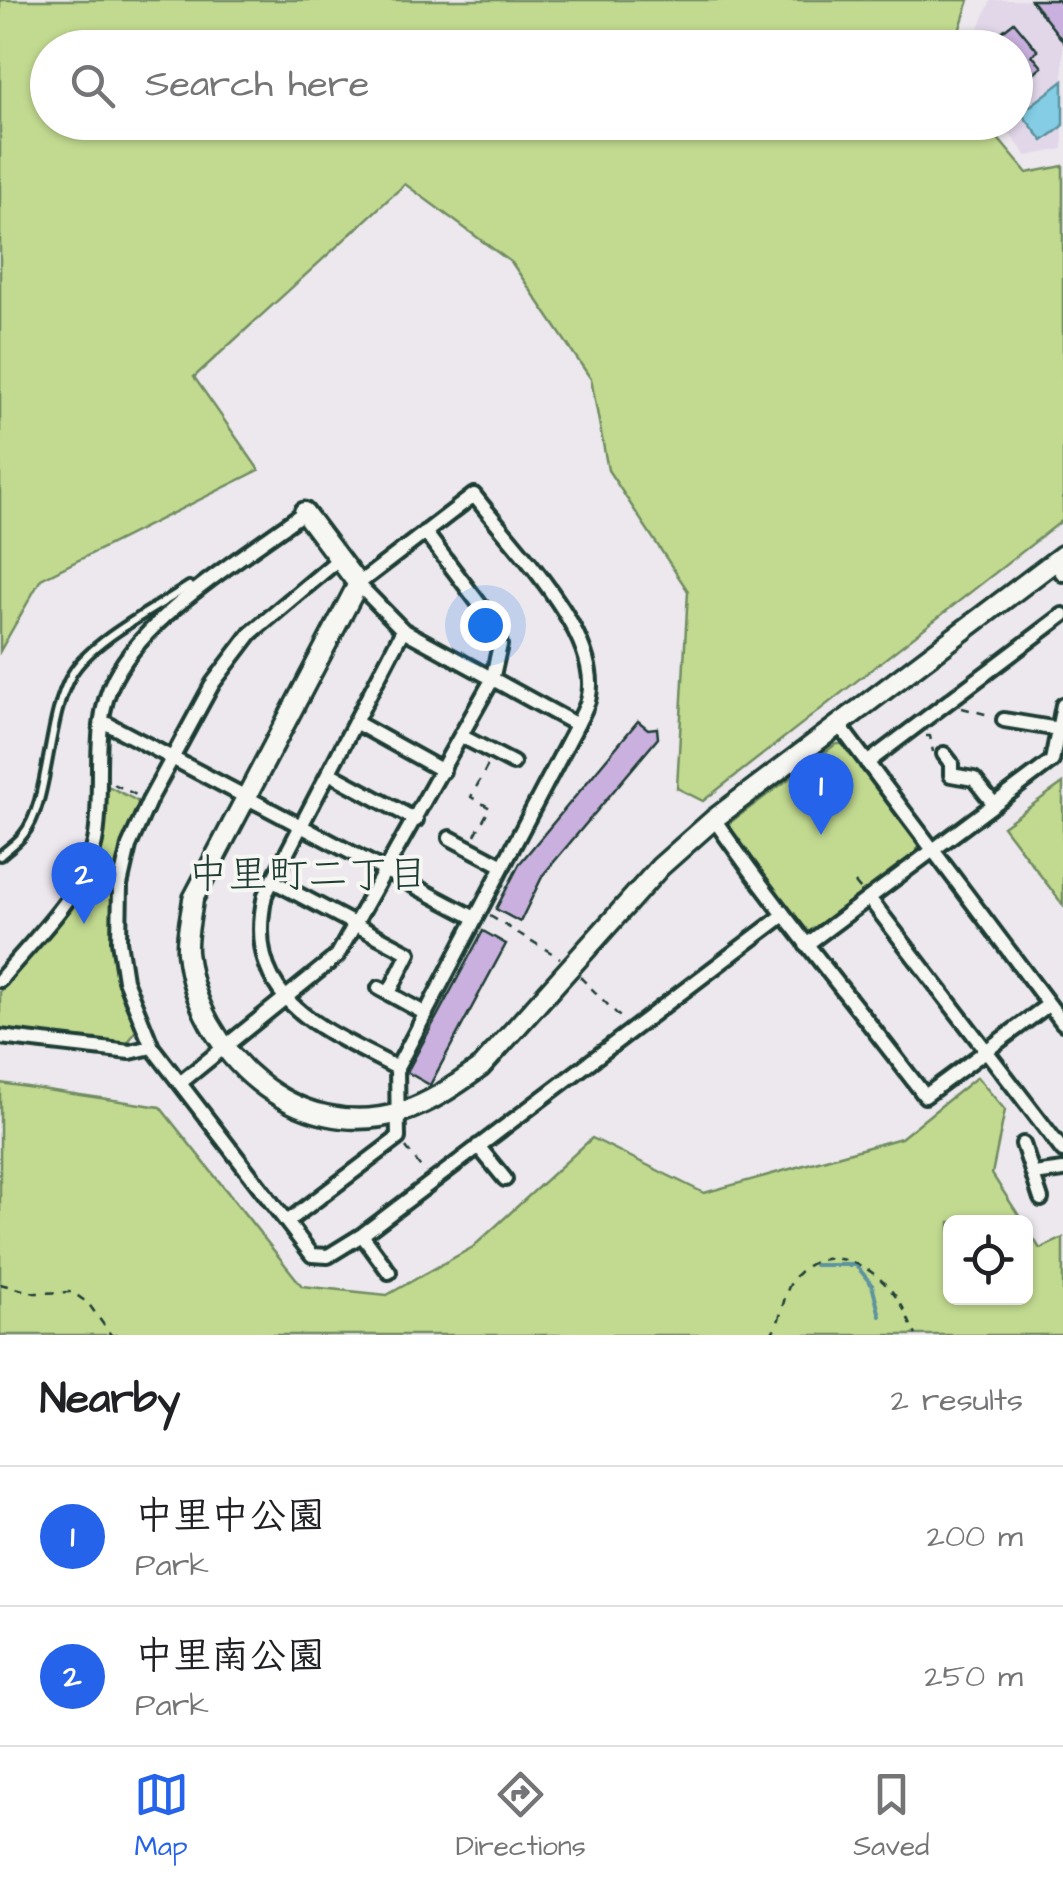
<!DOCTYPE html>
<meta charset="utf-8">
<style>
body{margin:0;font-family:"Architects Daughter","Klee One",sans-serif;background:#f2f2f2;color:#202124}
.controls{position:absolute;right:30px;bottom:30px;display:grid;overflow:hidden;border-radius:15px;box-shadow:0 2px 8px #0004}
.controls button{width:90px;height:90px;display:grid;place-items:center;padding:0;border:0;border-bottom:2px solid #e0e0e0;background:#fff;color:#202124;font:50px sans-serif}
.you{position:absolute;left:485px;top:625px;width:35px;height:35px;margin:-25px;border:8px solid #fff;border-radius:50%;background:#1a73e8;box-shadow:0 0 0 15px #1a73e833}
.badge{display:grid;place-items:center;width:65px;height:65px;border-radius:50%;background:#2563eb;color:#fff;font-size:32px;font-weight:700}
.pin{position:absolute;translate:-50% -82px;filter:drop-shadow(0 2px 5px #0008)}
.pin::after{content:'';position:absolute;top:52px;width:35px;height:30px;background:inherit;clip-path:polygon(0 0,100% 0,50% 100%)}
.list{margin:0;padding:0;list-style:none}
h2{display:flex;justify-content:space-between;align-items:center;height:130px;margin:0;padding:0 40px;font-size:42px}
h2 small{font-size:32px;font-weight:400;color:#757577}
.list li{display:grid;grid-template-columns:65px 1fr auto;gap:30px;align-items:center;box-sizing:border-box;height:140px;padding:0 40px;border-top:2px solid #e0e0e0}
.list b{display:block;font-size:38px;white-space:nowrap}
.list p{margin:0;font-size:32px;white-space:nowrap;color:#757577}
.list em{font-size:32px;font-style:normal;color:#757577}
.icon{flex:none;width:55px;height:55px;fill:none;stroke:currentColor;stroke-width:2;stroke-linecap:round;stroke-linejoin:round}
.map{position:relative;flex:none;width:1063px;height:1335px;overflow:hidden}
.search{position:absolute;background:#fff;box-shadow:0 2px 8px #0004;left:30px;right:30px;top:30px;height:110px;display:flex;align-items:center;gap:25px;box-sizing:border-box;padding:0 35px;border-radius:55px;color:#757577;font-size:38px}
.sheet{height:410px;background:#fff}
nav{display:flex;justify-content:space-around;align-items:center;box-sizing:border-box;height:140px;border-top:2px solid #e0e0e0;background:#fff;font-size:28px;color:#757577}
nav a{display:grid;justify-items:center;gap:5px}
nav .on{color:#2563eb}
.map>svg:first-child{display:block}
.built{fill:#e2d7e9}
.green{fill:#c2da90;stroke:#708c62;stroke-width:2.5}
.water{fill:#84cde5;stroke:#5c939e;stroke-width:2.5}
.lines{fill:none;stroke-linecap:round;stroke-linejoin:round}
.stream{stroke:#5c939e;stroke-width:4}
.building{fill:#c9b0de;stroke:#1f3d34;stroke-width:2.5}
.lane-casing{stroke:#1f3d34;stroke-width:14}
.street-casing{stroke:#1f3d34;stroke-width:20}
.secondary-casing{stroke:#1f3d34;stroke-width:25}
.path{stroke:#1f3d34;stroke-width:2.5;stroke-dasharray:8 8;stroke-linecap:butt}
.lane{stroke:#f6f6f2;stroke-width:6}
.street{stroke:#f6f6f2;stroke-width:12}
.secondary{stroke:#f6f6f2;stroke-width:18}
.labels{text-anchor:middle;stroke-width:8;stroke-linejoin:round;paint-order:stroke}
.neighbourhood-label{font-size:40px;fill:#1f3d34;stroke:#f6f6f2}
</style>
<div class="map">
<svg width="1063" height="1335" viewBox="0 0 1063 1335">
<rect width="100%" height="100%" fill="#ede8ee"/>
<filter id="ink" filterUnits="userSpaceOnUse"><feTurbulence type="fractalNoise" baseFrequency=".01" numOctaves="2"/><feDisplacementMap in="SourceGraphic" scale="20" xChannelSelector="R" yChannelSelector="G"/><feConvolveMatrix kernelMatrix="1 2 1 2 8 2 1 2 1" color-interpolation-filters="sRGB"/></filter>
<g filter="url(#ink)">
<path class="built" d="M991,0H1063V149L1027,156L1001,123L1016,122V48H970Z"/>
<path class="green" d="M0,0H969L954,47L48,48V122L985,123L1027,173L1063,166V520L703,801L677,788L688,591L608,470L591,379L512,263L405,184L194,377L259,470L41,579L0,651Z
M836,744H843L919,844L916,853L810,935L802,934L724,827Z
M1063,783V905L1003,826Z
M106,785L137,801L140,808C117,875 91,963 138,1027L126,1046L0,1031V992L91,872L103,838Z
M977,1077L1005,1110L992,1174L1023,1222H950V1298H1026V1226L1040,1249L1063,1238V1335H0V1083L160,1107L302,1286L387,1295L473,1247L592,1138L704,1193L901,1138Z"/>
<path class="water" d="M1063,81V126L1043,141L1021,113Z"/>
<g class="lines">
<path class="stream" d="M815,1265H856L872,1285L880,1316"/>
</g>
<path class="building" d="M1031,0H1058L1063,6V41Z
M1014,22L1038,51L1032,55L1042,67L1016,88V48H981Z
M638,721L648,729L657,728L658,738L543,875L520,922L496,909L520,863Z
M483,931L506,944L430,1085L407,1072Z"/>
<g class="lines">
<defs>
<path id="lane" d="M0,856C7,849 17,843 23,835C50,803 46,718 72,674C91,641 156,608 189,586L194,593"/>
<path id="street" d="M339,559L251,633L213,683L149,801L129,846L120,885L119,941L125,980L152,1047L312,1255L328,1256L362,1235L781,917
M1054,562L1063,574
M1004,720L1058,729
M102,721L475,918
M355,722L443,771
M839,725L1063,1023
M461,736L513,763
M944,754L951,763V775L974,779L994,804
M867,763L1063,615
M329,773L416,820
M714,819C780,915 855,1003 925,1096L1048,1005
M450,838L503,866
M273,881L409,953L389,993
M869,898L1063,1151
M806,945L1052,761L1063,705
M0,980C34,938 88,891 96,836C104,785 90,724 115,677C149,612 246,556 304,512
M379,988L426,1014
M0,1037L130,1052L152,1047
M397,1068C320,1027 242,1001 265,895L403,630
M180,1083L337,956L492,680L500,645L496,626L425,532
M1023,1144L1041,1199
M478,1146L505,1179
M1034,1174L1063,1170
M287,1222L398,1138L397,1068L577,725C581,716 588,705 589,696C601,632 511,544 474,495L358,584L403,630L577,725
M362,1235L389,1272"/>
<path id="secondary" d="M304,512L358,584L193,899C191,916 186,935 187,952C197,1053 297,1145 402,1112C432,1102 456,1085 481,1067L660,867L714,819L1063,555"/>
</defs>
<use href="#lane" class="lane-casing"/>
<use href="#street" class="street-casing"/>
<use href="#secondary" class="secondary-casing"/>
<path class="path" d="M962,708L993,716
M926,736H930L933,752
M114,784L138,796
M475,835L490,808L471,797L489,763
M855,883L861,890
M490,916L560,958
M580,977L624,1021
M406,1147L425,1173
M0,1284L35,1293L72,1292L88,1303L111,1335
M770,1335C785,1318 781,1293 795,1277C826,1240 875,1264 898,1300C906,1310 909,1324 916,1335"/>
<use href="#lane" class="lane"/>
<use href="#street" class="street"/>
<use href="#secondary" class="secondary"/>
</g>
</g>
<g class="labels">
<g class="neighbourhood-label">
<text x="308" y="887">中里町二丁目</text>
</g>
</g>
</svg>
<div class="controls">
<button><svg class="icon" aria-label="locate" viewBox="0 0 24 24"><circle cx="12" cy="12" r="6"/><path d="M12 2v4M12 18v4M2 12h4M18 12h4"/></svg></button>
</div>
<div class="you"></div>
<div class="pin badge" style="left:821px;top:835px">1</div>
<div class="pin badge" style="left:84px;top:924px">2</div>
<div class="search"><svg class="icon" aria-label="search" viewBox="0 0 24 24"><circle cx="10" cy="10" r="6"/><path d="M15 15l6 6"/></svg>Search here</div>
</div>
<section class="sheet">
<h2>Nearby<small>2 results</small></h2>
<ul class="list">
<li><span class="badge">1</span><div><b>中里中公園</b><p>Park</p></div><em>200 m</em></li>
<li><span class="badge">2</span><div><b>中里南公園</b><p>Park</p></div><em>250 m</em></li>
</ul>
</section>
<nav>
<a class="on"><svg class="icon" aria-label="map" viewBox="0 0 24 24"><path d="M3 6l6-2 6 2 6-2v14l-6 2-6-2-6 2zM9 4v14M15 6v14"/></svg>Map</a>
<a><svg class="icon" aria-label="directions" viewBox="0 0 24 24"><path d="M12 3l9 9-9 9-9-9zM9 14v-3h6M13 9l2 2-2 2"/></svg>Directions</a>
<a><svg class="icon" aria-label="saved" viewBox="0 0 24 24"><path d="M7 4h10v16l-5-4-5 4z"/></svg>Saved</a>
</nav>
